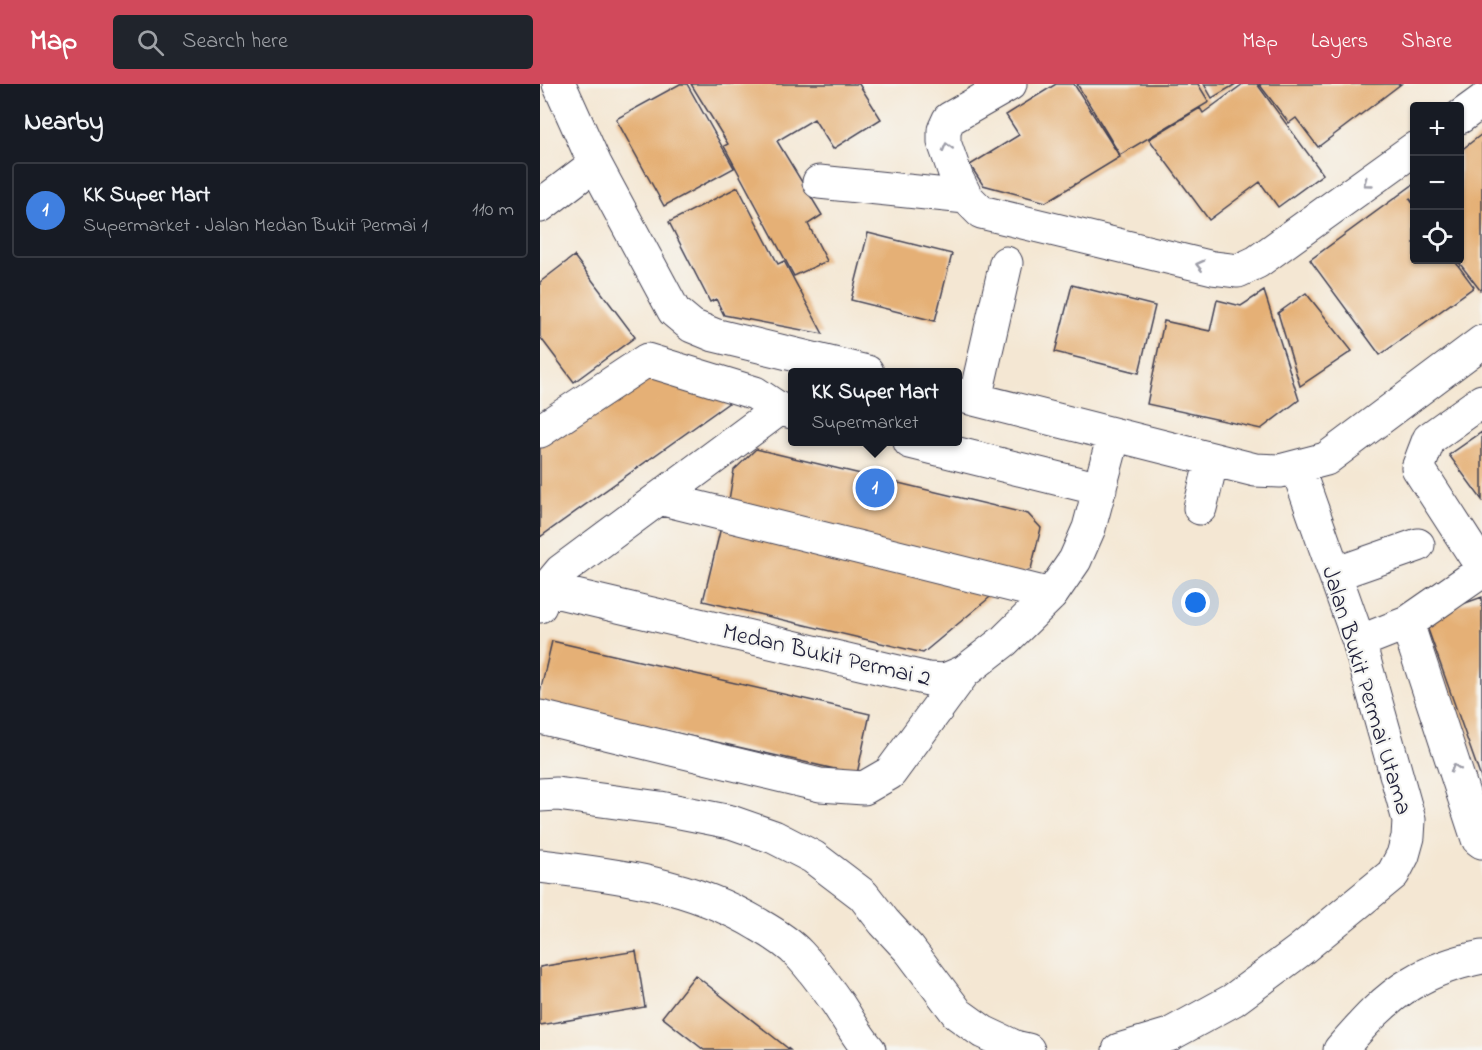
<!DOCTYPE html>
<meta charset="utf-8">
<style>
body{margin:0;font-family:"Indie Flower",sans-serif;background:#20242c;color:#f1f3f6}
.controls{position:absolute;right:18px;top:18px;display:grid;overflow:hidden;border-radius:6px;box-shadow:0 2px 4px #0004}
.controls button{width:54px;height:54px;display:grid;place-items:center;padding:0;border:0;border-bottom:2px solid #363941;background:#171b24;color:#f1f3f6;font:30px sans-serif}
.you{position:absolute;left:656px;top:519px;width:21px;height:21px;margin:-15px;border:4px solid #fff;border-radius:50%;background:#1a73e8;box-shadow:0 0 0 9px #1a73e833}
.badge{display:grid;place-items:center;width:39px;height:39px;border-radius:50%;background:#d1495b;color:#fff;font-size:20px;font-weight:700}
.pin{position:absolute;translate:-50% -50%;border:3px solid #fff;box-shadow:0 2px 6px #0006}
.popup{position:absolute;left:248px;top:284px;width:174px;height:78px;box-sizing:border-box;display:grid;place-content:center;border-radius:6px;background:#171b24;filter:drop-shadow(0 2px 4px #0005);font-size:20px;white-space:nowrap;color:#9ea1a6}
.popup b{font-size:22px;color:#f1f3f6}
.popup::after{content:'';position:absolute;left:50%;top:100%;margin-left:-12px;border:12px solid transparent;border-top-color:#171b24}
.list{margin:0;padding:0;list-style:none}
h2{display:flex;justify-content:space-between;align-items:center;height:78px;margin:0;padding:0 24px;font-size:26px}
h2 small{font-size:20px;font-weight:400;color:#9ea1a6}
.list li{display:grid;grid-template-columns:39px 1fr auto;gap:18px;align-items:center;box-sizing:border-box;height:96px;margin:0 12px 12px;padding:0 12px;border:2px solid #363941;border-radius:6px}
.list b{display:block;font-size:22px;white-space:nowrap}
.list p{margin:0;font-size:20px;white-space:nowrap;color:#9ea1a6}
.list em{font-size:20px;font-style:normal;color:#9ea1a6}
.icon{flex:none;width:33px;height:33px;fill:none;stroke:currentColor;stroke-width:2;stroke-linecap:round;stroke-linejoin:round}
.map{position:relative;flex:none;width:942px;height:966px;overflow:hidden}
header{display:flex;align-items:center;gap:36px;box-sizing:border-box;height:84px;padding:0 30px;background:#d1495b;color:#fff}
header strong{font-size:28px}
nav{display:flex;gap:33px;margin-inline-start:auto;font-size:21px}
.search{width:420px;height:54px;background:#20242c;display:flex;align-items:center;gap:15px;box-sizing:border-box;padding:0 21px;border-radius:6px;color:#9ea1a6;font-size:22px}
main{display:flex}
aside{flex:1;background:#171b24}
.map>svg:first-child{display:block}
.building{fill:#e5b076}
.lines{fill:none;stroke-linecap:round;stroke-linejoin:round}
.minor-casing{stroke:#424052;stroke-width:35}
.minor{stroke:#fff;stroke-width:33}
.oneway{stroke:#9c9ca7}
.labels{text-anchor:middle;stroke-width:4.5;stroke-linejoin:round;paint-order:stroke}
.street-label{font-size:24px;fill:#22223b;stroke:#f6f6f2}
</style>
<header>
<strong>Map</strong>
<div class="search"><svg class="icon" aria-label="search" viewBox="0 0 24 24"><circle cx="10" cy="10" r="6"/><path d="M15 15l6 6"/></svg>Search here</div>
<nav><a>Map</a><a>Layers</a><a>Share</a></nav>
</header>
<main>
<aside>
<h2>Nearby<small></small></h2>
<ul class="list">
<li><span class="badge" style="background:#3f7fe0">1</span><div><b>KK Super Mart</b><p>Supermarket · Jalan Medan Bukit Permai 1</p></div><em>110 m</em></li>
</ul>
</aside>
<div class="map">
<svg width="942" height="966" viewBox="0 0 942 966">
<rect width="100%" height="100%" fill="#f6f6f2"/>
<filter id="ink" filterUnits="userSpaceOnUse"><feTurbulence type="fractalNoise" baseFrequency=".0167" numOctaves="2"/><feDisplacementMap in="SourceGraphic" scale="12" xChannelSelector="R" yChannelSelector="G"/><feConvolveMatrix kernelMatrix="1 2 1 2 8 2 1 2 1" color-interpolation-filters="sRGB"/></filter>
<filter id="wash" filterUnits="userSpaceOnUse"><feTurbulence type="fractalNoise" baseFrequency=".008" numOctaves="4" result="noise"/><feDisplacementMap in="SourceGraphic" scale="24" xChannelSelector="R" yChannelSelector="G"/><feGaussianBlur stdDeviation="1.35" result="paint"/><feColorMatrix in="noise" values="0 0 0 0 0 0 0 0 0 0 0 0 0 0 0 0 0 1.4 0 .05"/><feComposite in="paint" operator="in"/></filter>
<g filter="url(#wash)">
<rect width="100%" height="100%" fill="#f4e7d3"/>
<g id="blocks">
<path class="building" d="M140,0H147L194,84L124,122L76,35Z
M151,0H319L341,35L293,65L274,35L237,57L282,131L268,140L287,177L254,192L184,62L188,60Z
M516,0H534L580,73L506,118L443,101L430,81L479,51L466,31Z
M537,0H658L669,18L580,71Z
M664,0H696L672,14Z
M703,0H717L783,90L738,123L720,98L669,136L609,55L660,24L663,29Z
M719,0H861L778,63L756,34L749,39Z
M942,50V205L940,206L917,176H920V67Z
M874,100V119L869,114L874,121V176H914L934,203L840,271L770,176Z
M198,103L238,180L244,177L283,250L184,231L176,215L170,218L129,138Z
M328,149L412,170L395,237L311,216Z
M34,172L95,253L34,298L0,253V198Z
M532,201L615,222L599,289L515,268Z
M724,207L759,316L721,345L607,320L624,237L670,247L677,216L701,222Z
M766,209L812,267L760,302L738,229Z
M107,283L197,313L0,453V358Z
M942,348V416L909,371Z
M216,365L488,430L501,444L491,485L469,496L187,428L194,386Z
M181,443L455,509L383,569L163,517Z
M942,513V697L884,534Z
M12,557L330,630L317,690L0,618V608Z
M96,867L105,923L0,941V883Z
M155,891L250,966H164L122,933Z"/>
</g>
</g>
<g filter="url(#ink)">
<use href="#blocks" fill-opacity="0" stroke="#424052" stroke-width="1.5"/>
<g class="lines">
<defs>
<path id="minor" d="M19,0L55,80L134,227L152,242L174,251L327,288
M470,0L409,35L404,46V58L417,95L426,113L441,128L673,184L698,187L717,178L874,65
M920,33L942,17
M279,98L426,113
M0,122L55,80
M418,311L715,386L740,387L786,375L942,258
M435,315L466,179
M942,317L889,355L878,384L942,483
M0,347L107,276L215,309L239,325L252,328
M370,358L560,405
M119,414L511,511
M660,424L672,375
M795,490L878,461
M6,505L388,595L405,596L424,588L464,557L511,511L535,476L549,444L574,351
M0,522L6,505L21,487L239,325
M867,539L938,755L942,758
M819,558L867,539L942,487
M0,633L280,701L324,704L350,689L424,588
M0,711L17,710L120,724L191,738L234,753L273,773L323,811L344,838L369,865L418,930L443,948L475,963L488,966
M0,782C77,791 151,800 219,841C233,849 248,858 259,870C274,886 286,903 298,920C308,935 317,952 329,966
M579,966L629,951L693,916L759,867L853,790L863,771L868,753L869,736L819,558L757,383
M800,966C821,942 844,915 872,899C893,886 917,878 942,873"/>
</defs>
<use href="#minor" class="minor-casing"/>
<use href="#minor" class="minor"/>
</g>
<defs><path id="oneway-chevron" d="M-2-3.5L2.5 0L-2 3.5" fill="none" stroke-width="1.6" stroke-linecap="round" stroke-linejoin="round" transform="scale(1.5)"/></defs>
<g class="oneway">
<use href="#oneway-chevron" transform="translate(407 63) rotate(-105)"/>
<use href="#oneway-chevron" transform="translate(827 99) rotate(144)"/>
<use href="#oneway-chevron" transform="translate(660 181) rotate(-167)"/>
<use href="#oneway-chevron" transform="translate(915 684) rotate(-108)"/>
</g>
</g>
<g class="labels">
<g class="street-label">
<text transform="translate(287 570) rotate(13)" y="8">Medan Bukit Permai 2</text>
<text transform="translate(828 606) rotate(73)" y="8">Jalan Bukit Permai Utama</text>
</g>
</g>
</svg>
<div class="controls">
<button>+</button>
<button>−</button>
<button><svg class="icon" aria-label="locate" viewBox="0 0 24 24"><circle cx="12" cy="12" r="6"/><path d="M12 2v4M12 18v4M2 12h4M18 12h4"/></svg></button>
</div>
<div class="you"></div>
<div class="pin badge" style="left:335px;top:404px;background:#3f7fe0">1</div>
<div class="popup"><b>KK Super Mart</b>Supermarket</div>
</div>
</main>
